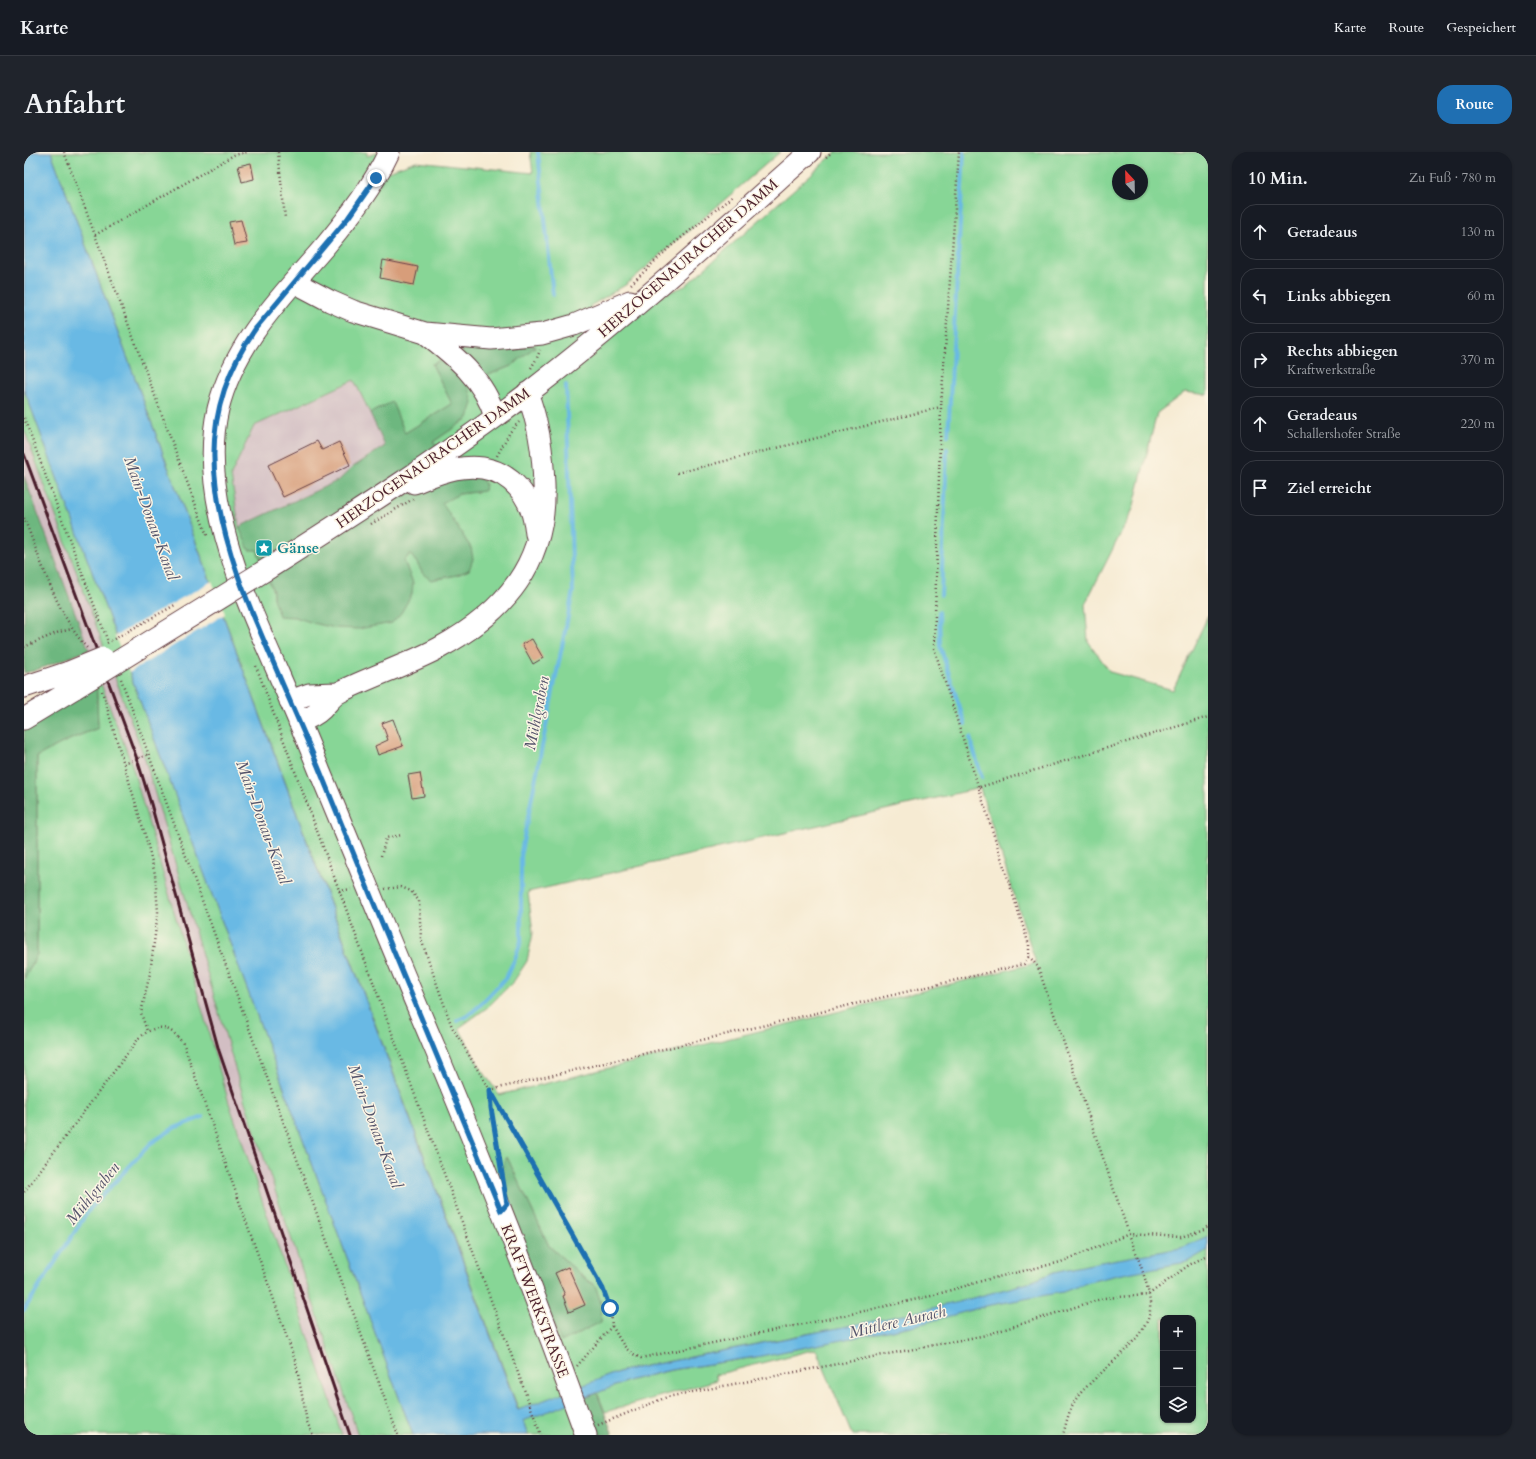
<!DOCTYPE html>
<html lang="de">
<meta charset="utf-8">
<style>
body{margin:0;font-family:Cardo,serif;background:#20242c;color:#f1f3f6}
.controls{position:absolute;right:12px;bottom:12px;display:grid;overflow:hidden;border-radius:8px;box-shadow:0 1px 3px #0004}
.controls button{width:36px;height:36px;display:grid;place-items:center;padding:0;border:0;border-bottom:1px solid #363941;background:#171b24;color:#f1f3f6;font:20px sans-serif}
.compass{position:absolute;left:1088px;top:12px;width:36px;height:36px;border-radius:50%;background:#171b24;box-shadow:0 1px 3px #0004;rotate:338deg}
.stop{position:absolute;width:12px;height:12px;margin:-9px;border:3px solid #1f6fb2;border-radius:50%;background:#fff}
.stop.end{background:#1f6fb2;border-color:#fff;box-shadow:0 1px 4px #0008}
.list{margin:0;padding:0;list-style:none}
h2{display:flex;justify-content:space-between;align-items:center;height:52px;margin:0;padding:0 16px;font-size:17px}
h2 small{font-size:13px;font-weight:400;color:#9ea1a6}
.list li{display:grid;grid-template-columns:26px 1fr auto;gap:12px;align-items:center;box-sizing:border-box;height:56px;margin:0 8px 8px;padding:0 8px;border:1px solid #363941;border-radius:16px}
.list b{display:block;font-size:15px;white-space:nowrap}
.list p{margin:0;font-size:13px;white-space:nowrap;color:#9ea1a6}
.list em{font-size:13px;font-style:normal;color:#9ea1a6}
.icon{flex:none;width:22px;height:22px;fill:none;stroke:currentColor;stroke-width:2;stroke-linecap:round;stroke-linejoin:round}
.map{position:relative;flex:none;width:1184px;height:1283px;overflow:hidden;border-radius:16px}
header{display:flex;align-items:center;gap:24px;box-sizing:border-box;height:56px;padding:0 20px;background:#171b24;border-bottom:1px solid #363941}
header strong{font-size:19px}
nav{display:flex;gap:22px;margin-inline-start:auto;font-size:14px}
.intro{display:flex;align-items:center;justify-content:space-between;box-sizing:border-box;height:96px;padding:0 24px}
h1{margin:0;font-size:28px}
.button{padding:10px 18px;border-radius:16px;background:#1f6fb2;color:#fff;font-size:14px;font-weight:700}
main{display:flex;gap:24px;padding:0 24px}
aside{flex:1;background:#171b24;border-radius:16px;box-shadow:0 1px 3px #0004}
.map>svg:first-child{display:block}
.industrial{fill:#d2bec3}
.green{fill:#87d696;stroke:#687a60;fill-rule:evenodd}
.forest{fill:#6db77f;stroke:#5c6b55}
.water{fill:#69b9e4;stroke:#5a6c88}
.pier{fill:#f6ebd3}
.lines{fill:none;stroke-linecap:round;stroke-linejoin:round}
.stream{stroke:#69b9e4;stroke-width:4}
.building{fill:#d79d7a}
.secondary-casing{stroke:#643e44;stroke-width:23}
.path{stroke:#643e44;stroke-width:2.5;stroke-dasharray:1 3;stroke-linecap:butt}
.secondary{stroke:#fff;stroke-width:21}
.rail{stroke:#4a1f2b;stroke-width:3}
.secondary-bridge-casing{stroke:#643e44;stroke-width:23;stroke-linecap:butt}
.path-bridge{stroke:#643e44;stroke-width:2.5;stroke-dasharray:1 3;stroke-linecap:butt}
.secondary-bridge{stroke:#fff;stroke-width:21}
.route{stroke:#1f6fb2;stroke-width:5}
.labels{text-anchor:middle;stroke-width:3;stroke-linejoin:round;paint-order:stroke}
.street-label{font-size:15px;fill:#4a1f2b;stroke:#fcf5e5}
.culture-label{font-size:15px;font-weight:bold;fill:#0d838f;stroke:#fcf5e5;text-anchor:start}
.water-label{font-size:16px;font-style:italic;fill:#55556c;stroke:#fcf5e5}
</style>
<header>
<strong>Karte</strong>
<nav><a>Karte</a><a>Route</a><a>Gespeichert</a></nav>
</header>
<div class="intro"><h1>Anfahrt</h1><a class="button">Route</a></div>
<main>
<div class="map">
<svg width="1184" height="1283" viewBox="0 0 1184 1283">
<rect width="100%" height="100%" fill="#fcf5e5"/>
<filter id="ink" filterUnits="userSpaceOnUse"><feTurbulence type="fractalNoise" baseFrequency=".025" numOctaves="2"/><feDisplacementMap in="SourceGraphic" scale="8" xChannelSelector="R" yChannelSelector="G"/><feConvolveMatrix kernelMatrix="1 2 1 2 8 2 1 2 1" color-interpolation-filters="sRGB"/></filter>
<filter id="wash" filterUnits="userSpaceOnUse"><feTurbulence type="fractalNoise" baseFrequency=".012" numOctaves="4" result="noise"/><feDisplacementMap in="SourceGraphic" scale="16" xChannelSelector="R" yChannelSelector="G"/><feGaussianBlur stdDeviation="0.9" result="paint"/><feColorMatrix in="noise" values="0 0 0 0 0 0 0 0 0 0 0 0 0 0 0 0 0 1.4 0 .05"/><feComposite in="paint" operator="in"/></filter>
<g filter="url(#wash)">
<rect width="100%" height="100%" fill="#f6ebd3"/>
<path class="industrial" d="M331,228L361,294L329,315L315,328L215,375L207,323L230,274Z
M0,277L120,604L220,947L334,1283H318L205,951L107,610L72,519L65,498L0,324Z"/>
<path class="green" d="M27,0H343V4L356,0L364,19L392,9L509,21L506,0H756L603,132L566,154L571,170L661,134L812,0H1184V243L1161,240L1133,261L1109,357L1061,452L1064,489L1086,520L1149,538L1184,464V1283H828L792,1197L691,1223L693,1228L581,1260L573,1240L607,1228L647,1218L732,1205L788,1181L597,1219L555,1236L572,1283H504ZM1094,18H1118V42H1094ZM511,194L487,214L444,231V266L409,290L460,339L435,342L417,350L447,396L445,418L433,423L414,427L399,422L393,411L386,402L380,409L389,431L368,471C348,474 329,478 309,475C293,473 278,465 261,463L249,446V439L233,398L215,375L207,323L230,274L330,228L346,261L368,251L381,281L428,252L408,212ZM956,636L1012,811L475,943L456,915L435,876L464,855L490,829L503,809L509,781L504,740ZM483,1005L525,1094L564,1129L571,1133L537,1190ZM1139,1166H1169V1268H1139Z
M0,237L389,1283H334L220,947L120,604L0,277Z
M72,519L107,610L205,951L318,1283H0V828L13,802V605C32,593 53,584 74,576Z"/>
<path class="forest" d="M512,194L487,214L444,231L449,251L444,266L409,290L461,331L460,339L435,342L418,351L447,396L449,407L445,418L433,423L407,428L399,422L393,411L386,402L380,409L389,431L388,442L377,461L368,471L334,477L311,476L289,471L271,465L255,464L249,446V439L233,398H225L215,375L315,328L329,315L361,294L346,261L368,250L381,281L428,252L408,212L442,196H467Z
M0,324L65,498L10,519L0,521Z
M72,519L74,576C53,584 32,593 13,605V802L0,828V577Z
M483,1005L525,1094L564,1129L571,1133L578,1154L577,1170L537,1190L468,1032Z
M573,1241L589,1283H572L559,1247Z"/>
<path class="water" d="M0,0H27L494,1258L597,1219L874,1164L930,1151L1004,1131L1030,1120L1077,1110L1157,1096L1184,1084V1098L1163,1110L1093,1123L1065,1130L1039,1140L962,1154L893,1173L732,1205L647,1218L607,1228L499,1269L504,1283H389L0,237Z"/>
<path class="pier" d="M188,429L201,462L105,521L91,484Z"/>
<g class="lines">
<path class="stream" d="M514,0L529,143
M924,284L940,0
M917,443L923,297
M915,460L916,494L941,572
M946,586L958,626
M433,869L443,864L454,855L481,827L491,807L497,789V700L549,439L542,233
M0,1158L65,1058L127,991L150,976L179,965"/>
</g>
<g id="blocks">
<path class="building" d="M227,11L230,27L218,30L214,14Z
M217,68L223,91L210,93L205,70Z
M359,108L394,115L390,133L356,126Z
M293,289L298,298L315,290L326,313L259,345L244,313Z
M508,487L519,506L509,512L498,492Z
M369,567L379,594L354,603L351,594L364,588L358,571Z
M396,621L400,644L388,646L384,623Z
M544,1115L561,1153L545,1160L539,1144L541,1143L531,1121Z"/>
</g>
</g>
<g filter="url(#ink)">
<use href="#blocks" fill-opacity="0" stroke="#643e44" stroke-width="1"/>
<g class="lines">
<defs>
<path id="secondary" d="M365,0C349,34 326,64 302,93C259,143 210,191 194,257C175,340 216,434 249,509C265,546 281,582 296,620C334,711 371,803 410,894C464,1022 515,1152 562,1283
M270,130L306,149L329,159L401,181L467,187L518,182L550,173L606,149
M401,181C430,203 461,228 471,265
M390,331C403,326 416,320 431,317C477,308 508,336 512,382
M245,416C333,360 421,304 504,241C602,166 694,82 786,0
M0,535L45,520
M266,549L285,542L313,541
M0,567L51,536
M275,570C283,567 292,563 298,557C304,551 309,543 316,540C348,524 383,513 415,496C481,460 523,411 520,333C519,301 515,271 503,241"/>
</defs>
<use href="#secondary" class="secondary-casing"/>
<path class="path" d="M40,0L184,386
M254,0L261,66
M802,5L808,0
M71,83L210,3L224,0
M607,132L647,94L709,44
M507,216L513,206L516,198
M0,266L84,490
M473,304L486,280L495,270
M653,321L917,255
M0,366C17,408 32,461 63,496
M347,372L389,347
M0,495L35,480L48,477
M232,514L517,1283
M97,527L374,1283
M78,539L122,686L131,722L134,760L126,821L117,861L123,879
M100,612L125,602
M956,635L1184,565
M357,704L362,686L378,683
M361,737L377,735L387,739L395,749L397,787L428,875L466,938L579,1137L586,1156L588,1174L553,1214
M315,739L327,737
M1005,804L1014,815L1105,1082C1112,1101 1128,1139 1126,1158C1125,1185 1072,1222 1055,1243C1045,1255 1043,1269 1039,1283
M466,938L1000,812L1005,804V793L910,496L917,255L935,0
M466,938L467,955L476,1007
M0,1040L115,886C134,870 146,873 160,893L272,1211L283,1270L289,1283
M588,1174C598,1190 599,1198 617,1206L818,1164L907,1144L961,1128L1037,1110L1105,1082L1157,1085L1180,1077L1184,1074
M574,1273L643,1245L962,1183L1080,1146L1124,1143L1165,1113L1184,1103"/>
<use href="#secondary" class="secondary"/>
<path class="rail" d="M0,302L113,607L127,652L195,899L326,1283"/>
<defs>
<path id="secondary-bridge" d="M45,520L79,506
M51,536L245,416"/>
</defs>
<use href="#secondary-bridge" class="secondary-bridge-casing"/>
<path class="path-bridge" d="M83,491L151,453"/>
<use href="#secondary-bridge" class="secondary-bridge"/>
</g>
</g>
<g class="lines" filter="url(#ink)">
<path class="route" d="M352,26L324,66L232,176C199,223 184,275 192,333C199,393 223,450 247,505C263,543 280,580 296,619C313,660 329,701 346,742C389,848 434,953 477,1059L483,1052L467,956L466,938L579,1137L586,1156"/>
</g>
<defs>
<symbol id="sight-square" viewBox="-11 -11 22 22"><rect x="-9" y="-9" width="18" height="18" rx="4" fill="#0f9aa8" stroke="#fcf5e5"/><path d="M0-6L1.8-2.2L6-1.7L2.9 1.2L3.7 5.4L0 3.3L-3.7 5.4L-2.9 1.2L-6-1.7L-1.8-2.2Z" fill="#fff"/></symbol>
</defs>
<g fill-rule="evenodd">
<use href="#sight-square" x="230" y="386" width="20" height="20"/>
</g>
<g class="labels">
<g class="street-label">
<text transform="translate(664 106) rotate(-41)" y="5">HERZOGENAURACHER DAMM</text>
<text transform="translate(409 306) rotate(-35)" y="5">HERZOGENAURACHER DAMM</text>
<text transform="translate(511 1149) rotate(69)" y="5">KRAFTWERKSTRASSE</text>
</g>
<g class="culture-label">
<text x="253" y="401">Gänse</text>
</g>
<g class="water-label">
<text transform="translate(128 366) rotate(70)" y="6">Main-Donau-Kanal</text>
<text transform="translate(512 561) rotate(-79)" y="6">Mühlgraben</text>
<text transform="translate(240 670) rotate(70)" y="6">Main-Donau-Kanal</text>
<text transform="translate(352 974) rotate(70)" y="6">Main-Donau-Kanal</text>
<text transform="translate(68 1041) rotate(-51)" y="6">Mühlgraben</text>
<text transform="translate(873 1169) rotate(-13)" y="6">Mittlere Aurach</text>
</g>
</g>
</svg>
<div class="controls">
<button>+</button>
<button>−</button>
<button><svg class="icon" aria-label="layers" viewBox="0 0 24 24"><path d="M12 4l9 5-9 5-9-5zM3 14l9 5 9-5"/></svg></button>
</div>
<svg class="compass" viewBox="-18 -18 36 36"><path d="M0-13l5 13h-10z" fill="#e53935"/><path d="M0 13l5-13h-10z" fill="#9ea1a6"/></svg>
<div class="stop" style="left:586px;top:1156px"></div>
<div class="stop end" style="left:352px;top:26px"></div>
</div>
<aside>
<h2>10 Min.<small>Zu Fuß · 780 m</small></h2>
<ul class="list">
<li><svg class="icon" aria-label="ahead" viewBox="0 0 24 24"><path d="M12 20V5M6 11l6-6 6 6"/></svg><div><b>Geradeaus</b></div><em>130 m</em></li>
<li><svg class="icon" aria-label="left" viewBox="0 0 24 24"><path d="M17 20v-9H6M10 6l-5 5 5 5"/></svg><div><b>Links abbiegen</b></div><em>60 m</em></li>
<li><svg class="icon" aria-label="right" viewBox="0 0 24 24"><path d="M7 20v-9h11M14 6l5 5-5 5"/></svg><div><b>Rechts abbiegen</b><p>Kraftwerkstraße</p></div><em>370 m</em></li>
<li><svg class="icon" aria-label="ahead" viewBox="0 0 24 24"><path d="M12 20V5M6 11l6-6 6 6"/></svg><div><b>Geradeaus</b><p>Schallershofer Straße</p></div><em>220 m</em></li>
<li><svg class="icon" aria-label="arrive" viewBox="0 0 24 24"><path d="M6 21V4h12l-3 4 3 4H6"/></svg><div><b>Ziel erreicht</b></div></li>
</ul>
</aside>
</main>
